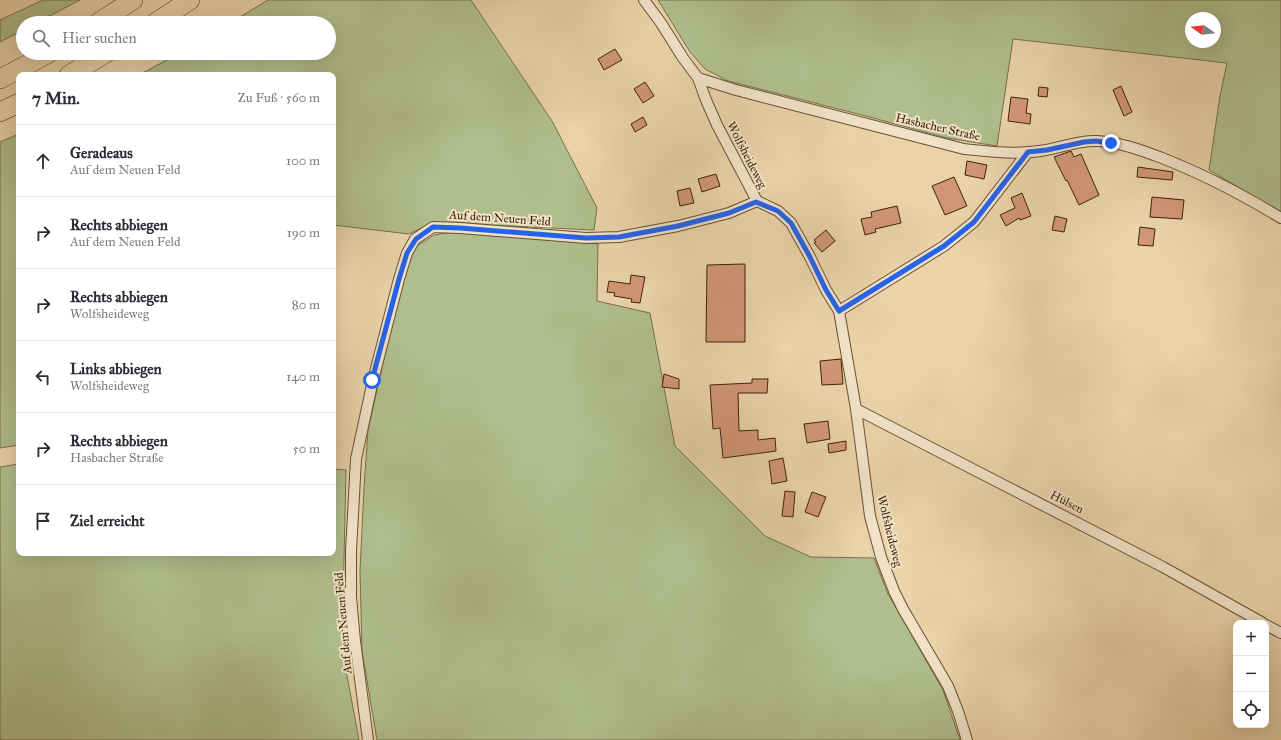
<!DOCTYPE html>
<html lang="de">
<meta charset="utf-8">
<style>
body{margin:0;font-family:"IM FELL Great Primer",serif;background:#f7f7f7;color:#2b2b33}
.controls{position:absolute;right:12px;bottom:12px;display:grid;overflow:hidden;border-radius:8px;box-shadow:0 4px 16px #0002}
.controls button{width:36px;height:36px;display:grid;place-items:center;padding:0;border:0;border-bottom:1px solid #e1e1e2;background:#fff;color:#2b2b33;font:20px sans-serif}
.compass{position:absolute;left:1185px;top:12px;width:36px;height:36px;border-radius:50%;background:#fff;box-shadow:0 4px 16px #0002;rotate:284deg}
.stop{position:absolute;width:12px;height:12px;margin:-9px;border:3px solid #2563eb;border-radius:50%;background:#fff}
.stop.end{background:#2563eb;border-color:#fff;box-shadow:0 1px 4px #0008}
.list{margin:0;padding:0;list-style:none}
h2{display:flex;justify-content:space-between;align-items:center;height:52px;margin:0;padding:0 16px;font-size:17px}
h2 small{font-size:13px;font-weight:400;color:#7c7c81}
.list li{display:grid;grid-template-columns:26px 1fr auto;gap:12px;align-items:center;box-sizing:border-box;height:72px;padding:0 16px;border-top:1px solid #e1e1e2}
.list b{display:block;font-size:15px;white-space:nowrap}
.list p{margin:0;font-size:13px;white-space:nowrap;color:#7c7c81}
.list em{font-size:13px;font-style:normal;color:#7c7c81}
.icon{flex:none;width:22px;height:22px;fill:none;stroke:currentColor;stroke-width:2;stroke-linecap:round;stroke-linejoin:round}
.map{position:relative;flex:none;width:1281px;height:740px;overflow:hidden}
.search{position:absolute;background:#fff;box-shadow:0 4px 16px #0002;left:16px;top:16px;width:320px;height:44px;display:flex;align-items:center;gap:10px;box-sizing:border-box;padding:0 14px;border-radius:22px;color:#7c7c81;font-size:15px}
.panel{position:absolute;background:#fff;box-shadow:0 4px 16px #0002;left:16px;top:72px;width:320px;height:484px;border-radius:8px}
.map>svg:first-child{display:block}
.green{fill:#b0be8d;stroke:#76704c;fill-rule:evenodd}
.building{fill:#d19674;stroke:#3d230a}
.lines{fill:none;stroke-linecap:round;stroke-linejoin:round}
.street-casing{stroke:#684f32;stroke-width:12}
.highway-casing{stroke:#3d230a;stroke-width:20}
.street{stroke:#f1e2c7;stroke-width:10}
.highway{stroke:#ead3a9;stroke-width:19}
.route{stroke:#2563eb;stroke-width:5}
.labels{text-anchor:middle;stroke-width:4;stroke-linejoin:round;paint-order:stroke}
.street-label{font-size:12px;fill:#3d230a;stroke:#f1e2c7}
</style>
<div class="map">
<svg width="1281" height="740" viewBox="0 0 1281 740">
<rect width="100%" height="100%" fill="#ead3a9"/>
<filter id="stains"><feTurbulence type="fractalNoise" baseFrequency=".005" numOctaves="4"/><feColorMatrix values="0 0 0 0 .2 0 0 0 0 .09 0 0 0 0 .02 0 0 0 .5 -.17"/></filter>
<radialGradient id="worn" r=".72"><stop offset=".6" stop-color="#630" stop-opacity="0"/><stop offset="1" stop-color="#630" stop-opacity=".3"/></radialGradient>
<path class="green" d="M43,0H80L36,23H23V30L0,42V20Z
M268,0H471L552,121L597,208L594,230L443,223L426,226L409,234L333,225V75H139L180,53H329V23H230Z
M658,0H1281V212L1209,170L1220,96L1227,63L1013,39L997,146L947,138L862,115L728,81L705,69L690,52ZM1191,18H1215V42H1191Z
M19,134V445L0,448V142Z
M459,231L598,244L597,301L650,313L675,446L765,536L811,557L874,558L888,594L943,690L960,740H377L362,651L360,570L364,488L368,430L400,287L409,260L417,246L434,235Z
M19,464V553H333V469L346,470L342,649L359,740H0V467Z"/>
<path class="building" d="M615,49L622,60L604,70L598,59Z
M645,82L654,96L643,103L634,89Z
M1121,86L1132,112L1124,116L1113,90Z
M1039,87L1048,88L1047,97L1038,96Z
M1011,97L1028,99L1026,113L1031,114L1030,124L1008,121Z
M643,117L647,125L635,132L631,124Z
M1071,151L1074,157L1081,154L1099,195L1079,205L1067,180L1066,181L1054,157Z
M967,161L987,165L984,179L965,175Z
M1138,167L1173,172L1172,180L1137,177Z
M716,174L720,186L702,192L698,179Z
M954,177L967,206L945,215L932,186Z
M690,188L694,203L680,206L677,191Z
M1022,193L1031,216L1020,220L1019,218L1006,226L1000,215L1015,208L1011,198Z
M1152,197L1184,200L1182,219L1150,217Z
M897,206L901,223L875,229L876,232L865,235L861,219L872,217L871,212Z
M1055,216L1067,219L1064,232L1052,230Z
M1140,227L1155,229L1153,246L1138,245Z
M826,230L835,241L822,252L814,243L816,242L814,240Z
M745,264V342H706L707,265Z
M631,275L645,277L640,303L631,302L632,299L614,296L615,293L607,292L609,281L630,284Z
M841,359L843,384L822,385L820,361Z
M664,374L679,379V389L662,387Z
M752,379H768L767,393H738L739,431L758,430V440L775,438L776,451L723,458L720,428L713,429L710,385L752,383Z
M828,421L830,439L807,443L804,424Z
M846,441V450L829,453L828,444Z
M783,458L787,481L772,484L769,461Z
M785,491L795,492L793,517L782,516Z
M812,492L826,497L818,517L805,512Z"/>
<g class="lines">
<defs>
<path id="street" d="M644,0L661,23L683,58L698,78L706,100L717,125L757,201L778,211L791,223L810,257L826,290L839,311L856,409L870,516L881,557L894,591L903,609L948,686L958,711L967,740
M698,78L736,90L964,149C992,152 1019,155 1046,150C1063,147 1080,140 1097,141C1119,142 1141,150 1162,158C1203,174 1243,195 1281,218
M839,311L944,246L974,222L1028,152
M856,409L1163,567L1263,623
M1266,625L1281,633
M368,740L355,641L351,597V551L356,459L373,380L399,279L407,253L415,239L433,227L460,228L586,238L619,237L678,226L729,213L757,201"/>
<path id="highway" d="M98,23L133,0
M155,23L190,0
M69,75L106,53
M0,79L49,53
M0,112L19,103"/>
</defs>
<use href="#street" class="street-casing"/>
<use href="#highway" class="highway-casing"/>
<use href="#street" class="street"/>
<use href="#highway" class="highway"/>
</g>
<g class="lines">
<path class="route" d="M372,380L399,279L407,253L416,239L433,227L460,228L586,238L619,237L678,226L729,213L756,202L778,211L791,223L810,257L826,290L839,311L944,246L974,222L1028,152L1047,150L1084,142L1096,141L1111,143"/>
</g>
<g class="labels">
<g class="street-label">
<text transform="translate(938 127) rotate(13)" y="4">Hasbacher Straße</text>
<text transform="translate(747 155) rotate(63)" y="4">Wolfsheideweg</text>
<text transform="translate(500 218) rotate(4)" y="4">Auf dem Neuen Feld</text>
<text transform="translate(1067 502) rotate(27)" y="4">Hülsen</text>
<text transform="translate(890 531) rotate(76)" y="4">Wolfsheideweg</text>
<text transform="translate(343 623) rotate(-95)" y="4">Auf dem Neuen Feld</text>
</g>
</g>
<rect width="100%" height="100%" filter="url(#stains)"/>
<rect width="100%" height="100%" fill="url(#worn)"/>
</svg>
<div class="controls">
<button>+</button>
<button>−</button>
<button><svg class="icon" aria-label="locate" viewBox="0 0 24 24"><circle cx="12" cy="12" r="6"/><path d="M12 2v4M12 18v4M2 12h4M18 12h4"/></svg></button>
</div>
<svg class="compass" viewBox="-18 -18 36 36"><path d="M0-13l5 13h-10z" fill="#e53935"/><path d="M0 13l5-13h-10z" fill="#7c7c81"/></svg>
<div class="stop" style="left:372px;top:380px"></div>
<div class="stop end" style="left:1111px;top:143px"></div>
<div class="search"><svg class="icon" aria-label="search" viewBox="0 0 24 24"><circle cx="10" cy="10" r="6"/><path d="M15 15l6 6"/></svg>Hier suchen</div>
<section class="panel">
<h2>7 Min.<small>Zu Fuß · 560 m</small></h2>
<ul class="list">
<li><svg class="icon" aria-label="ahead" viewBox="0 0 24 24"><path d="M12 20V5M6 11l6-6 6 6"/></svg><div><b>Geradeaus</b><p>Auf dem Neuen Feld</p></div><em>100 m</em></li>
<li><svg class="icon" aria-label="right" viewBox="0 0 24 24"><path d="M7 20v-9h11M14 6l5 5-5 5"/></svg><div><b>Rechts abbiegen</b><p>Auf dem Neuen Feld</p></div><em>190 m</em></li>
<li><svg class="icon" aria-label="right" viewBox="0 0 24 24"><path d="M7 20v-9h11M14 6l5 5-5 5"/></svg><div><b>Rechts abbiegen</b><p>Wolfsheideweg</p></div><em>80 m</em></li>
<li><svg class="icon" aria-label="left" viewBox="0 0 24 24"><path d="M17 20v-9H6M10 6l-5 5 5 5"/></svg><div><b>Links abbiegen</b><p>Wolfsheideweg</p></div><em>140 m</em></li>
<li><svg class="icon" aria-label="right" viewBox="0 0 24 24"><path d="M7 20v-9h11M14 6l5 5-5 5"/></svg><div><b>Rechts abbiegen</b><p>Hasbacher Straße</p></div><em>50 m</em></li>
<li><svg class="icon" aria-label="arrive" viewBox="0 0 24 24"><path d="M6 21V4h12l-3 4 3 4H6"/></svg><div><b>Ziel erreicht</b></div></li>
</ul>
</section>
</div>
